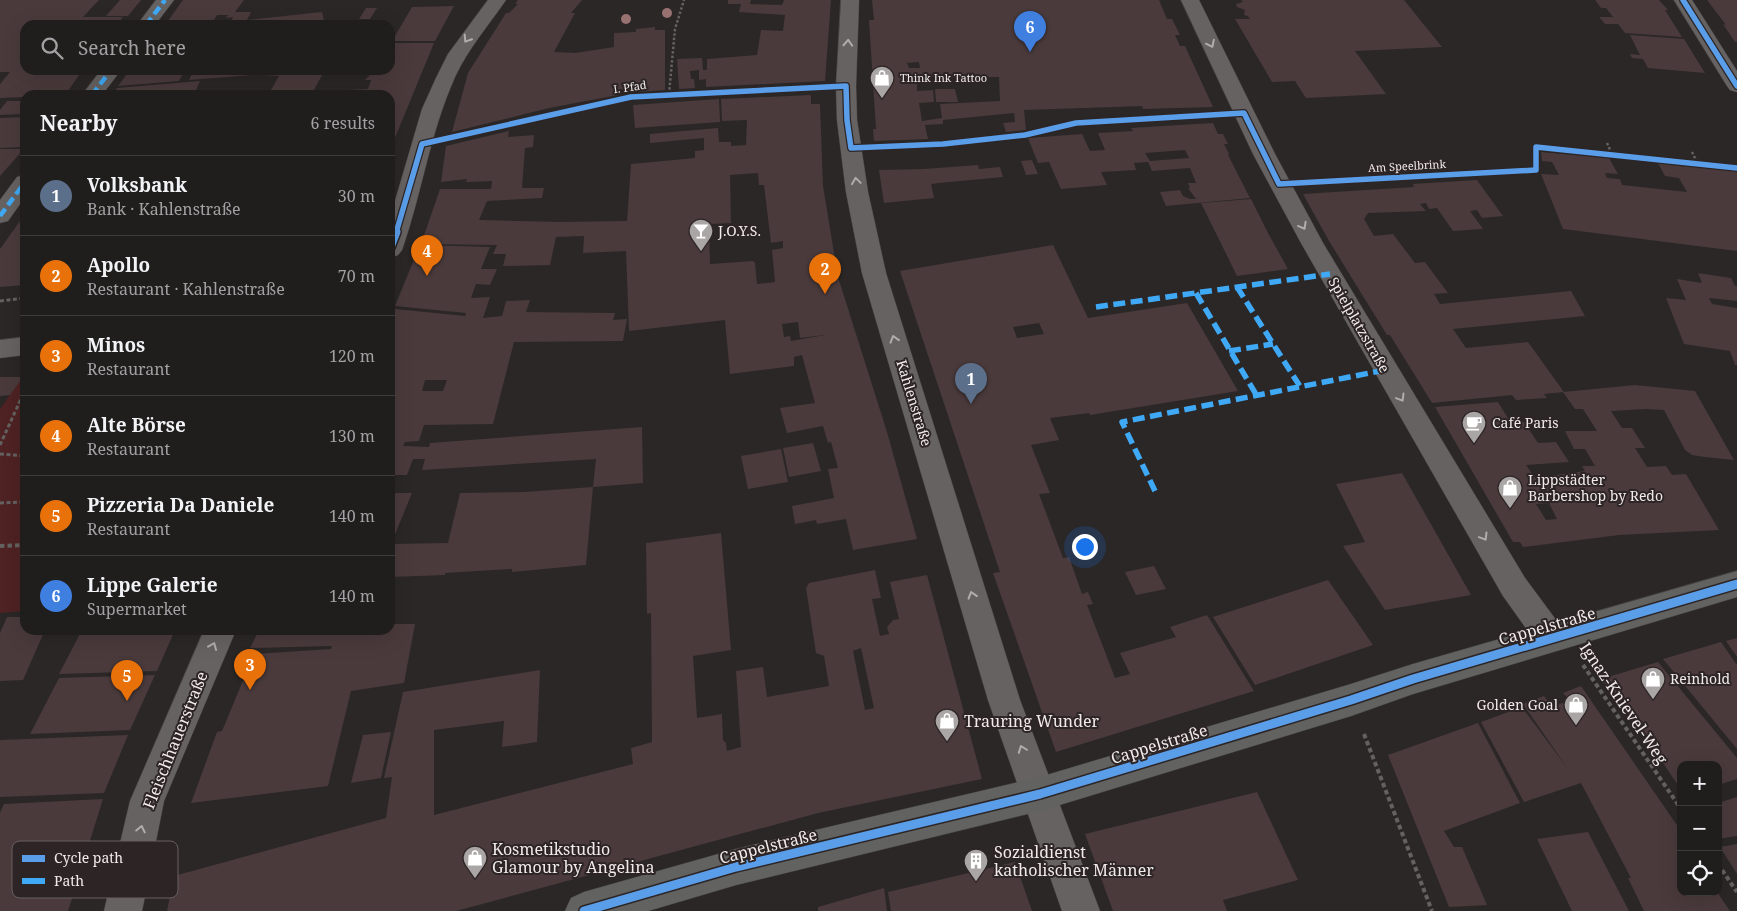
<!DOCTYPE html>
<meta charset="utf-8">
<style>
body{margin:0;font-family:"Noto Serif",serif;background:#282626;color:#f1f3f6}
.controls{position:absolute;right:15px;bottom:15px;display:grid;overflow:hidden;border-radius:10px;box-shadow:0 5px 20px #0002}
.controls button{width:45px;height:45px;display:grid;place-items:center;padding:0;border:0;border-bottom:1px solid #3d3b3b;background:#201d1d;color:#f1f3f6;font:25px sans-serif}
.you{position:absolute;left:1084px;top:546px;width:18px;height:18px;margin:-12px;border:4px solid #fff;border-radius:50%;background:#1a73e8;box-shadow:0 0 0 8px #1a73e833}
.badge{display:grid;place-items:center;width:32px;height:32px;border-radius:50%;background:#8c9099;color:#fff;font-size:16px;font-weight:700}
.pin{position:absolute;translate:-50% -41px;filter:drop-shadow(0 1px 2px #0008)}
.pin::after{content:'';position:absolute;top:26px;width:18px;height:15px;background:inherit;clip-path:polygon(0 0,100% 0,50% 100%)}
.list{margin:0;padding:0;list-style:none}
h2{display:flex;justify-content:space-between;align-items:center;height:65px;margin:0;padding:0 20px;font-size:21px}
h2 small{font-size:16px;font-weight:400;color:#a2a2a4}
.list li{display:grid;grid-template-columns:32px 1fr auto;gap:15px;align-items:center;box-sizing:border-box;height:80px;padding:0 20px;border-top:1px solid #3d3b3b}
.list b{display:block;font-size:19px;white-space:nowrap}
.list p{margin:0;font-size:16px;white-space:nowrap;color:#a2a2a4}
.list em{font-size:16px;font-style:normal;color:#a2a2a4}
.icon{flex:none;width:28px;height:28px;fill:none;stroke:currentColor;stroke-width:2;stroke-linecap:round;stroke-linejoin:round}
.map{position:relative;flex:none;width:1737px;height:911px;overflow:hidden}
.search{position:absolute;background:#201d1d;box-shadow:0 5px 20px #0002;left:20px;top:20px;width:375px;height:55px;display:flex;align-items:center;gap:12px;box-sizing:border-box;padding:0 18px;border-radius:15px;color:#a2a2a4;font-size:19px}
.panel{position:absolute;background:#201d1d;box-shadow:0 5px 20px #0002;left:20px;top:90px;width:375px;height:545px;border-radius:15px}
.map>svg:first-child{display:block}
.green{fill:#4f2223}
.building{fill:#4a3a3b;fill-rule:evenodd}
.lines{fill:none;stroke-linecap:round;stroke-linejoin:round}
.street-casing{stroke:#484444;stroke-width:1}
.secondary-casing{stroke:#484444;stroke-width:1}
.path-far2{stroke:#646161;stroke-width:2.5;stroke-dasharray:2.5 2;stroke-linecap:butt}
.path-far1{stroke:#646161;stroke-width:3;stroke-dasharray:4 2.5;stroke-linecap:butt}
.path{stroke:#646161;stroke-width:4;stroke-dasharray:4.5 3;stroke-linecap:butt}
.street{fill:#656261;fill-rule:evenodd}
.secondary{fill:#626361;fill-rule:evenodd}
.quiet-far1{stroke:#3fa9f5;stroke-width:4.5;stroke-dasharray:9 4.5;stroke-linecap:butt}
.quiet{stroke:#3fa9f5;stroke-width:5.5;stroke-dasharray:12 5.5;stroke-linecap:butt}
.cycleway-far2-casing{stroke:#2d2525;stroke-width:8}
.cycleway-far1-casing{stroke:#2d2525;stroke-width:10}
.cycleway-casing{stroke:#2d2525;stroke-width:12}
.cycleway-far2{stroke:#5a9eea;stroke-width:5.5}
.cycleway-far1{stroke:#5a9eea;stroke-width:7}
.cycleway{stroke:#5a9eea;stroke-width:9}
.tree{fill:#987271}
.oneway{stroke:#b1adac}
.labels{text-anchor:middle;stroke-width:4;stroke-linejoin:round;paint-order:stroke}
.far-poi-label{font-size:11px;fill:#f0ebea;stroke:#2d2525;text-anchor:start}
.far-street-label{font-size:11px;fill:#f0ebea;stroke:#2d2525}
.poi-label{font-size:14px;fill:#f0ebea;stroke:#2d2525;text-anchor:start}
.street-label{font-size:14px;fill:#f0ebea;stroke:#2d2525}
.near-street-label{font-size:16px;fill:#f0ebea;stroke:#2d2525}
.near-poi-label{font-size:16px;fill:#f0ebea;stroke:#2d2525;text-anchor:start}
.key{fill:#2d2525;stroke:#686060;stroke-width:1}
.key-label{font-size:14px;fill:#f0ebea}
</style>
<div class="map">
<svg width="1737" height="911" viewBox="0 0 1737 911">
<rect width="100%" height="100%" fill="#2b2727"/>
<path class="green" d="M25,373V611L0,613V409Z"/>
<path class="building" d="M0,0H99L83,17H43H123L117,25H25V70L82,71L65,95H25V114L0,115V110L7,101H21L24,97L0,98V84L10,72H0Z
M120,0H141L128,16H106Z
M183,0H244L235,12H251L247,20L322,12L325,25H229L233,17L226,18L228,15H217L211,25H165Z
M518,0H582L571,13H575L554,52L575,53L614,47V33L636,32V29L655,27V30H665V90L624,93V89L616,90L618,95L549,108L452,132L468,73L506,13H509L518,4H515Z
M728,0H751L750,4L782,5L784,0H831L825,81L706,87V79L699,80V70L690,71L691,79H694L695,88L679,89L677,59L702,58L703,70H707V59L757,55L761,30L783,31L785,15L739,12L741,4H728Z
M872,0H1159L1167,19H1172L1180,35H1175L1180,46H1185L1213,107L1143,109L1142,106L1024,110L1026,130L1006,132L1003,123L1015,122L1014,113L943,120V124L925,125L928,139L874,141L873,129H876L869,20H874ZM919,62L920,68H909L907,63ZM941,76L942,78L999,77L1000,101L940,104L942,118L922,121L919,103L934,102L933,90L917,91V77Z
M1241,0H1404L1442,47L1355,51L1386,94L1306,98L1295,81L1272,82L1235,19H1250L1248,16L1244,15L1245,10L1237,7L1236,4L1243,2Z
M1595,0H1659L1668,10H1665L1682,37L1625,33L1618,24H1605L1599,17H1613L1606,8H1601Z
M1707,0H1737V42H1735L1723,24L1726,25Z
M454,6L435,41H392L412,7Z
M366,8H377L370,19H359Z
M1630,35L1684,39L1705,73L1648,68L1643,59L1632,58L1630,54L1640,55Z
M390,43H434L390,150V95H344L347,90L368,89L371,80H365L375,70H390Z
M130,70H185L179,81L118,86Z
M194,70H255L252,75L189,80Z
M268,70H325L311,95H268L279,76L265,75Z
M200,81L194,95H112L117,88Z
M935,89H955L958,102H936Z
M811,95V104H820L823,186L838,277L887,432L917,539L853,550L846,519L817,524L816,520L795,524L792,506L834,498L828,469L838,468L831,442L828,443L823,426L787,433L780,408L815,403L802,355L794,357V366L730,374L725,320L629,331L626,251L583,253L584,236L556,237L550,265L503,266L506,254H493L497,245L421,244L440,189H491L492,181L466,182L467,179L441,182L446,146L509,131L508,137L534,135L533,147L525,148L522,188H544L542,198L487,201L479,220L560,222L627,221L631,164L695,158V151L704,150V138L650,143V134L718,128L719,142H731V146L746,145L747,120L722,121L721,99ZM758,173L759,185H764L771,243L783,241V248L772,250L775,282L757,284L755,263L753,261L710,264L709,224L731,223L730,175ZM798,322L800,338L825,335L791,341L790,336L784,337L782,324Z
M719,99L720,122L635,128L633,105Z
M25,117V147L0,148V118Z
M1213,123L1218,134H1223L1228,144H1224L1229,154L1228,155L1250,198L1166,206L1160,192L1180,190L1183,196L1190,199H1196L1188,188H1190L1188,183H1196L1190,168L1152,171L1148,162L1134,163L1136,170L1101,172L1107,185L1061,189L1049,162L1038,163L1028,138L1082,134L1090,151L1105,150L1098,133L1133,131L1131,128ZM1185,150L1189,158L1150,161L1145,153Z
M0,149H24L0,176Z
M1541,152L1609,158L1618,174L1605,173L1607,178L1620,179L1622,185L1687,192L1679,178L1665,176L1658,163L1737,171V251L1563,229L1541,174L1559,175L1552,162L1542,161Z
M1032,160L1038,174L1026,175L1021,161Z
M978,165L979,169L1000,167L1003,177L939,183L931,184L934,198L884,203L879,170L924,169Z
M1477,180L1503,216L1482,218L1477,210L1470,211L1483,229L1453,231L1437,208L1429,209L1426,203L1420,204L1426,211L1368,213L1364,219L1374,236L1393,234L1415,263L1425,262L1448,293L1434,294L1440,304L1571,291L1585,316L1453,329L1466,348L1528,342L1564,392L1544,394L1547,398L1516,400L1512,395L1432,403L1390,335H1387L1329,241L1303,194L1414,187L1413,184Z
M1251,199L1268,233L1288,269L1237,276L1201,203Z
M25,220V285L0,287V249L20,221Z
M420,245L490,247L481,269H497L490,285L476,284L471,298L490,297L483,318L502,316L506,301L530,300L526,312L615,313L613,320L627,319L623,341L514,342L493,424L424,425L419,441L405,442L403,446L429,447L430,443L642,427L643,483L593,487L596,459L422,470L425,459H413L407,475H390V321L395,309L465,316L466,313L395,306ZM425,380H447L443,391H422Z
M1053,245L1088,318L1187,303L1238,391L1090,415L1089,413L1050,418L1059,440L1031,445L1050,493L1039,494L1063,558L1069,557L1082,594L1088,592L1093,604L1087,605L1115,678L1130,674L1120,653L1176,637L1170,627L1207,615L1254,691L1056,752L993,573L1000,572L900,271ZM1039,323L1044,334L1017,338L1013,327Z
M1698,273L1731,278L1735,286H1737V301L1709,298L1712,304L1737,308V365H1735L1730,351L1684,344L1666,298L1686,300L1677,279L1702,283Z
M0,377H23L10,395L0,396Z
M1635,385L1695,391L1734,460L1705,457L1692,455L1685,450L1664,410L1646,409L1611,411L1622,428H1632L1645,448H1635L1647,467L1666,466L1672,475L1686,474L1719,530L1619,535L1523,547L1520,542H1513L1435,407L1498,402L1511,423L1524,422L1538,443L1556,442L1569,462L1526,465L1535,478L1585,471L1582,466H1595L1585,449H1574L1565,431H1597L1583,409H1575L1563,392ZM1549,503L1557,519L1546,520L1536,504Z
M813,443L821,471L789,477L783,448Z
M781,449L788,482L748,489L741,456Z
M1402,473L1471,595L1385,610L1343,546L1365,542L1336,484Z
M593,487L586,565L512,572V569L445,573V575L390,577V493H412L391,544L448,543L460,493L524,492Z
M721,533L731,650L693,656L697,718L722,714L723,740L726,743L727,751L741,747L736,671L763,667L767,697L829,686L824,656L816,653L806,588L809,583L875,570L881,598L872,599L880,636L889,634L887,627L893,620L899,619L890,582L927,575L982,779L818,813L456,911H167L174,876L386,818L392,777L384,778L403,692L540,670L537,742L502,747L504,721L434,730V815L633,764L631,748L652,742L651,613L647,614L646,543ZM861,648L874,708L865,710L853,651Z
M1154,566L1166,589L1136,595L1125,572Z
M1328,580L1373,645L1255,685L1213,617Z
M7,617H25V630H45L23,680L0,681V633Z
M390,624H415L404,683L351,691L328,786L191,803L217,732L222,731L254,654L331,649L332,646L250,648L259,630H390Z
M82,630H175L157,671L59,674Z
M1737,638V657L1726,641Z
M1721,642L1737,665V749L1663,659Z
M1658,662L1737,758V779L1718,785V765H1681V790L1642,731L1601,679Z
M155,675L130,730L30,734L59,678Z
M1581,686L1681,831V892H1717L1730,911H1644L1628,878H1631L1581,783L1524,802L1481,722L1522,707L1568,769L1523,704L1544,696L1552,706L1570,701L1563,693Z
M1478,723L1520,803L1444,831L1454,847H1462L1487,905L1449,907L1388,755Z
M391,732L381,778L351,783L363,735Z
M128,735L104,793L0,797V740Z
M1257,792L1298,880L1223,900L1227,911H1113L1085,834Z
M1737,797V836L1718,839V803Z
M103,799L68,911H0V813L4,804Z
M1588,832L1629,911H1572L1537,839Z
M1737,844V874L1720,847Z
M1015,862L1032,911H891L888,892Z
M884,888L887,911H818V907Z"/>
<g class="lines">
<defs>
<path id="street" d="M156,0H174L155,25H137Z
M488,0H506C488,26 468,49 455,77C430,132 422,193 402,250L398,255L390,258V218L422,109L436,78L448,54Z
M841,0H859L856,86L857,120L868,192L886,273L1020,700L1100,911H1062L988,700L862,273L846,192L837,120L836,86Z
M1181,0H1199L1275,154L1323,243L1525,578L1562,628L1567,638L1562,648L1551,652L1540,648L1503,596L1301,243L1253,154Z
M1674,0H1692L1737,71V92L1730,90L1727,86Z
M101,70H121L102,95H82Z
M25,175V197L8,221L0,223V200L17,177Z
M25,337V355L0,358V340Z
M204,630H236L164,801L142,911H104L130,801Z"/>
<path id="secondary" d="M1737,571V597L1413,694L1351,716L1040,811L736,885L648,911H565L571,898L584,892L736,849L1040,777L1351,684L1413,664Z"/>
</defs>
<use href="#street" class="street-casing"/>
<use href="#secondary" class="secondary-casing"/>
<path class="path-far2" d="M669,94L675,29L684,0
M456,136L631,97L816,87
M1607,143L1612,154
M1692,152L1698,164
M1315,182L1536,170"/>
<path class="path-far1" d="M0,301L25,298
M0,445L25,390
M0,454L25,456
M0,503L25,502"/>
<path class="path" d="M0,546L25,545
M1583,665L1681,809
M1364,734L1432,911
M1718,864L1737,892"/>
<use href="#street" class="street"/>
<use href="#secondary" class="secondary"/>
<path class="quiet-far1" d="M146,25L165,0
M92,95L111,70
M0,216L25,182"/>
<path class="quiet" d="M1237,287L1301,388
M1196,293L1257,396
M1096,307L1330,274
M1229,351L1273,344
M1155,491L1122,422L1385,370"/>
<defs>
<path id="cycleway-far2" d="M1683,0L1737,86
M396,233L422,144L631,97L846,86L847,120L851,148L943,144L1025,135L1076,123L1244,113L1279,184L1536,170V147L1737,168"/>
<path id="cycleway-far1" d="M390,250L397,232"/>
<path id="cycleway" d="M584,911L736,867L1040,794L1351,700L1413,679L1737,584"/>
</defs>
<use href="#cycleway-far2" class="cycleway-far2-casing"/>
<use href="#cycleway-far1" class="cycleway-far1-casing"/>
<use href="#cycleway" class="cycleway-casing"/>
<use href="#cycleway-far2" class="cycleway-far2"/>
<use href="#cycleway-far1" class="cycleway-far1"/>
<use href="#cycleway" class="cycleway"/>
</g>
<g class="tree">
<circle cx="667" cy="13" r="5"/>
<circle cx="626" cy="19" r="5"/>
</g>
<defs><path id="oneway-chevron" d="M-2-3.5L2.5 0L-2 3.5" fill="none" stroke-width="1.6" stroke-linecap="round" stroke-linejoin="round" transform="scale(1.25)"/></defs>
<g class="oneway">
<use href="#oneway-chevron" transform="translate(467 39) rotate(123)"/>
<use href="#oneway-chevron" transform="translate(848 43) rotate(-87)"/>
<use href="#oneway-chevron" transform="translate(1211 44) rotate(64)"/>
<use href="#oneway-chevron" transform="translate(856 181) rotate(-98)"/>
<use href="#oneway-chevron" transform="translate(1303 226) rotate(61)"/>
<use href="#oneway-chevron" transform="translate(894 339) rotate(-107)"/>
<use href="#oneway-chevron" transform="translate(1401 398) rotate(59)"/>
<use href="#oneway-chevron" transform="translate(1484 537) rotate(59)"/>
<use href="#oneway-chevron" transform="translate(972 595) rotate(-107)"/>
<use href="#oneway-chevron" transform="translate(213 646) rotate(-67)"/>
<use href="#oneway-chevron" transform="translate(1022 749) rotate(-111)"/>
<use href="#oneway-chevron" transform="translate(141 829) rotate(-78)"/>
</g>
<defs>
<symbol id="shop-pin" viewBox="-11 -11 22 30"><path d="M0 17L-7.5 6A9.5 9.5 0 1 1 7.5 6Z" fill="#aba6a6" stroke="#2d2525"/><path d="M-5-2.5h2.3a2.7 3.5 0 0 1 5.4 0H5L5.5 6h-11ZM-1.5-2.5h3a1.5 2.3 0 0 0-3 0Z" fill="#fff"/></symbol>
<symbol id="bar-pin" viewBox="-11 -11 22 30"><path d="M0 17L-7.5 6A9.5 9.5 0 1 1 7.5 6Z" fill="#aba6a6" stroke="#2d2525"/><path d="M-6-5H6L.8 .8V4.5H3.5V6h-7V4.5H-.8V.8Z" fill="#fff"/></symbol>
<symbol id="cafe-pin" viewBox="-11 -11 22 30"><path d="M0 17L-7.5 6A9.5 9.5 0 1 1 7.5 6Z" fill="#aba6a6" stroke="#2d2525"/><path d="M-5.5-4.5H6V0H3Q3 3.5 0 3.5H-2.5Q-5.5 3.5-5.5 0ZM3-3.2v2h1.7v-2ZM-6 4.5H4V6H-6Z" fill="#fff"/></symbol>
<symbol id="building-pin" viewBox="-11 -11 22 30"><path d="M0 17L-7.5 6A9.5 9.5 0 1 1 7.5 6Z" fill="#aba6a6" stroke="#2d2525"/><path d="M-4-6H4V6H1V3H-1V6H-4ZM-2.5-4.3h1.7v1.8h-1.7ZM.8-4.3h1.7v1.8H.8ZM-2.5-1h1.7V.8h-1.7ZM.8-1h1.7V.8H.8Z" fill="#fff"/></symbol>
</defs>
<g fill-rule="evenodd">
<use href="#shop-pin" x="868" y="64" width="28" height="38"/>
<use href="#bar-pin" x="687" y="217" width="28" height="38"/>
<use href="#cafe-pin" x="1460" y="409" width="28" height="38"/>
<use href="#shop-pin" x="1496" y="474" width="28" height="38"/>
<use href="#shop-pin" x="1639" y="665" width="28" height="38"/>
<use href="#shop-pin" x="1562" y="691" width="28" height="38"/>
<use href="#shop-pin" x="933" y="707" width="28" height="38"/>
<use href="#shop-pin" x="461" y="844" width="28" height="38"/>
<use href="#building-pin" x="962" y="847" width="28" height="38"/>
</g>
<g class="labels">
<g class="far-poi-label">
<text x="900" y="82">Think Ink Tattoo</text>
</g>
<g class="far-street-label">
<text transform="translate(630 87) rotate(-8)" y="4">I. Pfad</text>
<text transform="translate(1407 166) rotate(-3)" y="4">Am Speelbrink</text>
</g>
<g class="poi-label">
<text x="718" y="236">J.O.Y.S.</text>
<text x="1492" y="428">Café Paris</text>
<text x="1528" y="485">Lippstädter<tspan x="1528" dy="16">Barbershop by Redo</tspan></text>
<text x="1670" y="684">Reinhold</text>
<text x="1558" y="710" text-anchor="end">Golden Goal</text>
</g>
<g class="street-label">
<text transform="translate(1359 325) rotate(60)" y="5">Spielplatzstraße</text>
<text transform="translate(914 403) rotate(73)" y="5">Kahlenstraße</text>
</g>
<g class="near-street-label">
<text transform="translate(1547 626) rotate(-16)" y="6">Cappelstraße</text>
<text transform="translate(1624 703) rotate(56)" y="6">Ignaz-Knievel-Weg</text>
<text transform="translate(175 740) rotate(-68)" y="6">Fleischhauerstraße</text>
<text transform="translate(1159 744) rotate(-17)" y="6">Cappelstraße</text>
<text transform="translate(768 846) rotate(-14)" y="6">Cappelstraße</text>
</g>
<g class="near-poi-label">
<text x="964" y="727">Trauring Wunder</text>
<text x="492" y="855">Kosmetikstudio<tspan x="492" dy="18">Glamour by Angelina</tspan></text>
<text x="994" y="858">Sozialdienst<tspan x="994" dy="18">katholischer Männer</tspan></text>
</g>
</g>
<rect x="12" y="841" width="166" height="57" rx="8" class="key"/>
<rect x="22" y="855" width="23" height="7" fill="#5a9eea"/>
<rect x="22" y="878" width="23" height="6" fill="#3fa9f5"/>
<g class="key-label">
<text x="54" y="863">Cycle path</text>
<text x="54" y="886">Path</text>
</g>
</svg>
<div class="controls">
<button>+</button>
<button>−</button>
<button><svg class="icon" aria-label="locate" viewBox="0 0 24 24"><circle cx="12" cy="12" r="6"/><path d="M12 2v4M12 18v4M2 12h4M18 12h4"/></svg></button>
</div>
<div class="you"></div>
<div class="pin badge" style="left:971px;top:404px;background:#5c6f8a">1</div>
<div class="pin badge" style="left:825px;top:294px;background:#e8710a">2</div>
<div class="pin badge" style="left:250px;top:690px;background:#e8710a">3</div>
<div class="pin badge" style="left:427px;top:276px;background:#e8710a">4</div>
<div class="pin badge" style="left:127px;top:701px;background:#e8710a">5</div>
<div class="pin badge" style="left:1030px;top:52px;background:#3f7fe0">6</div>
<div class="search"><svg class="icon" aria-label="search" viewBox="0 0 24 24"><circle cx="10" cy="10" r="6"/><path d="M15 15l6 6"/></svg>Search here</div>
<section class="panel">
<h2>Nearby<small>6 results</small></h2>
<ul class="list">
<li><span class="badge" style="background:#5c6f8a">1</span><div><b>Volksbank</b><p>Bank · Kahlenstraße</p></div><em>30 m</em></li>
<li><span class="badge" style="background:#e8710a">2</span><div><b>Apollo</b><p>Restaurant · Kahlenstraße</p></div><em>70 m</em></li>
<li><span class="badge" style="background:#e8710a">3</span><div><b>Minos</b><p>Restaurant</p></div><em>120 m</em></li>
<li><span class="badge" style="background:#e8710a">4</span><div><b>Alte Börse</b><p>Restaurant</p></div><em>130 m</em></li>
<li><span class="badge" style="background:#e8710a">5</span><div><b>Pizzeria Da Daniele</b><p>Restaurant</p></div><em>140 m</em></li>
<li><span class="badge" style="background:#3f7fe0">6</span><div><b>Lippe Galerie</b><p>Supermarket</p></div><em>140 m</em></li>
</ul>
</section>
</div>
